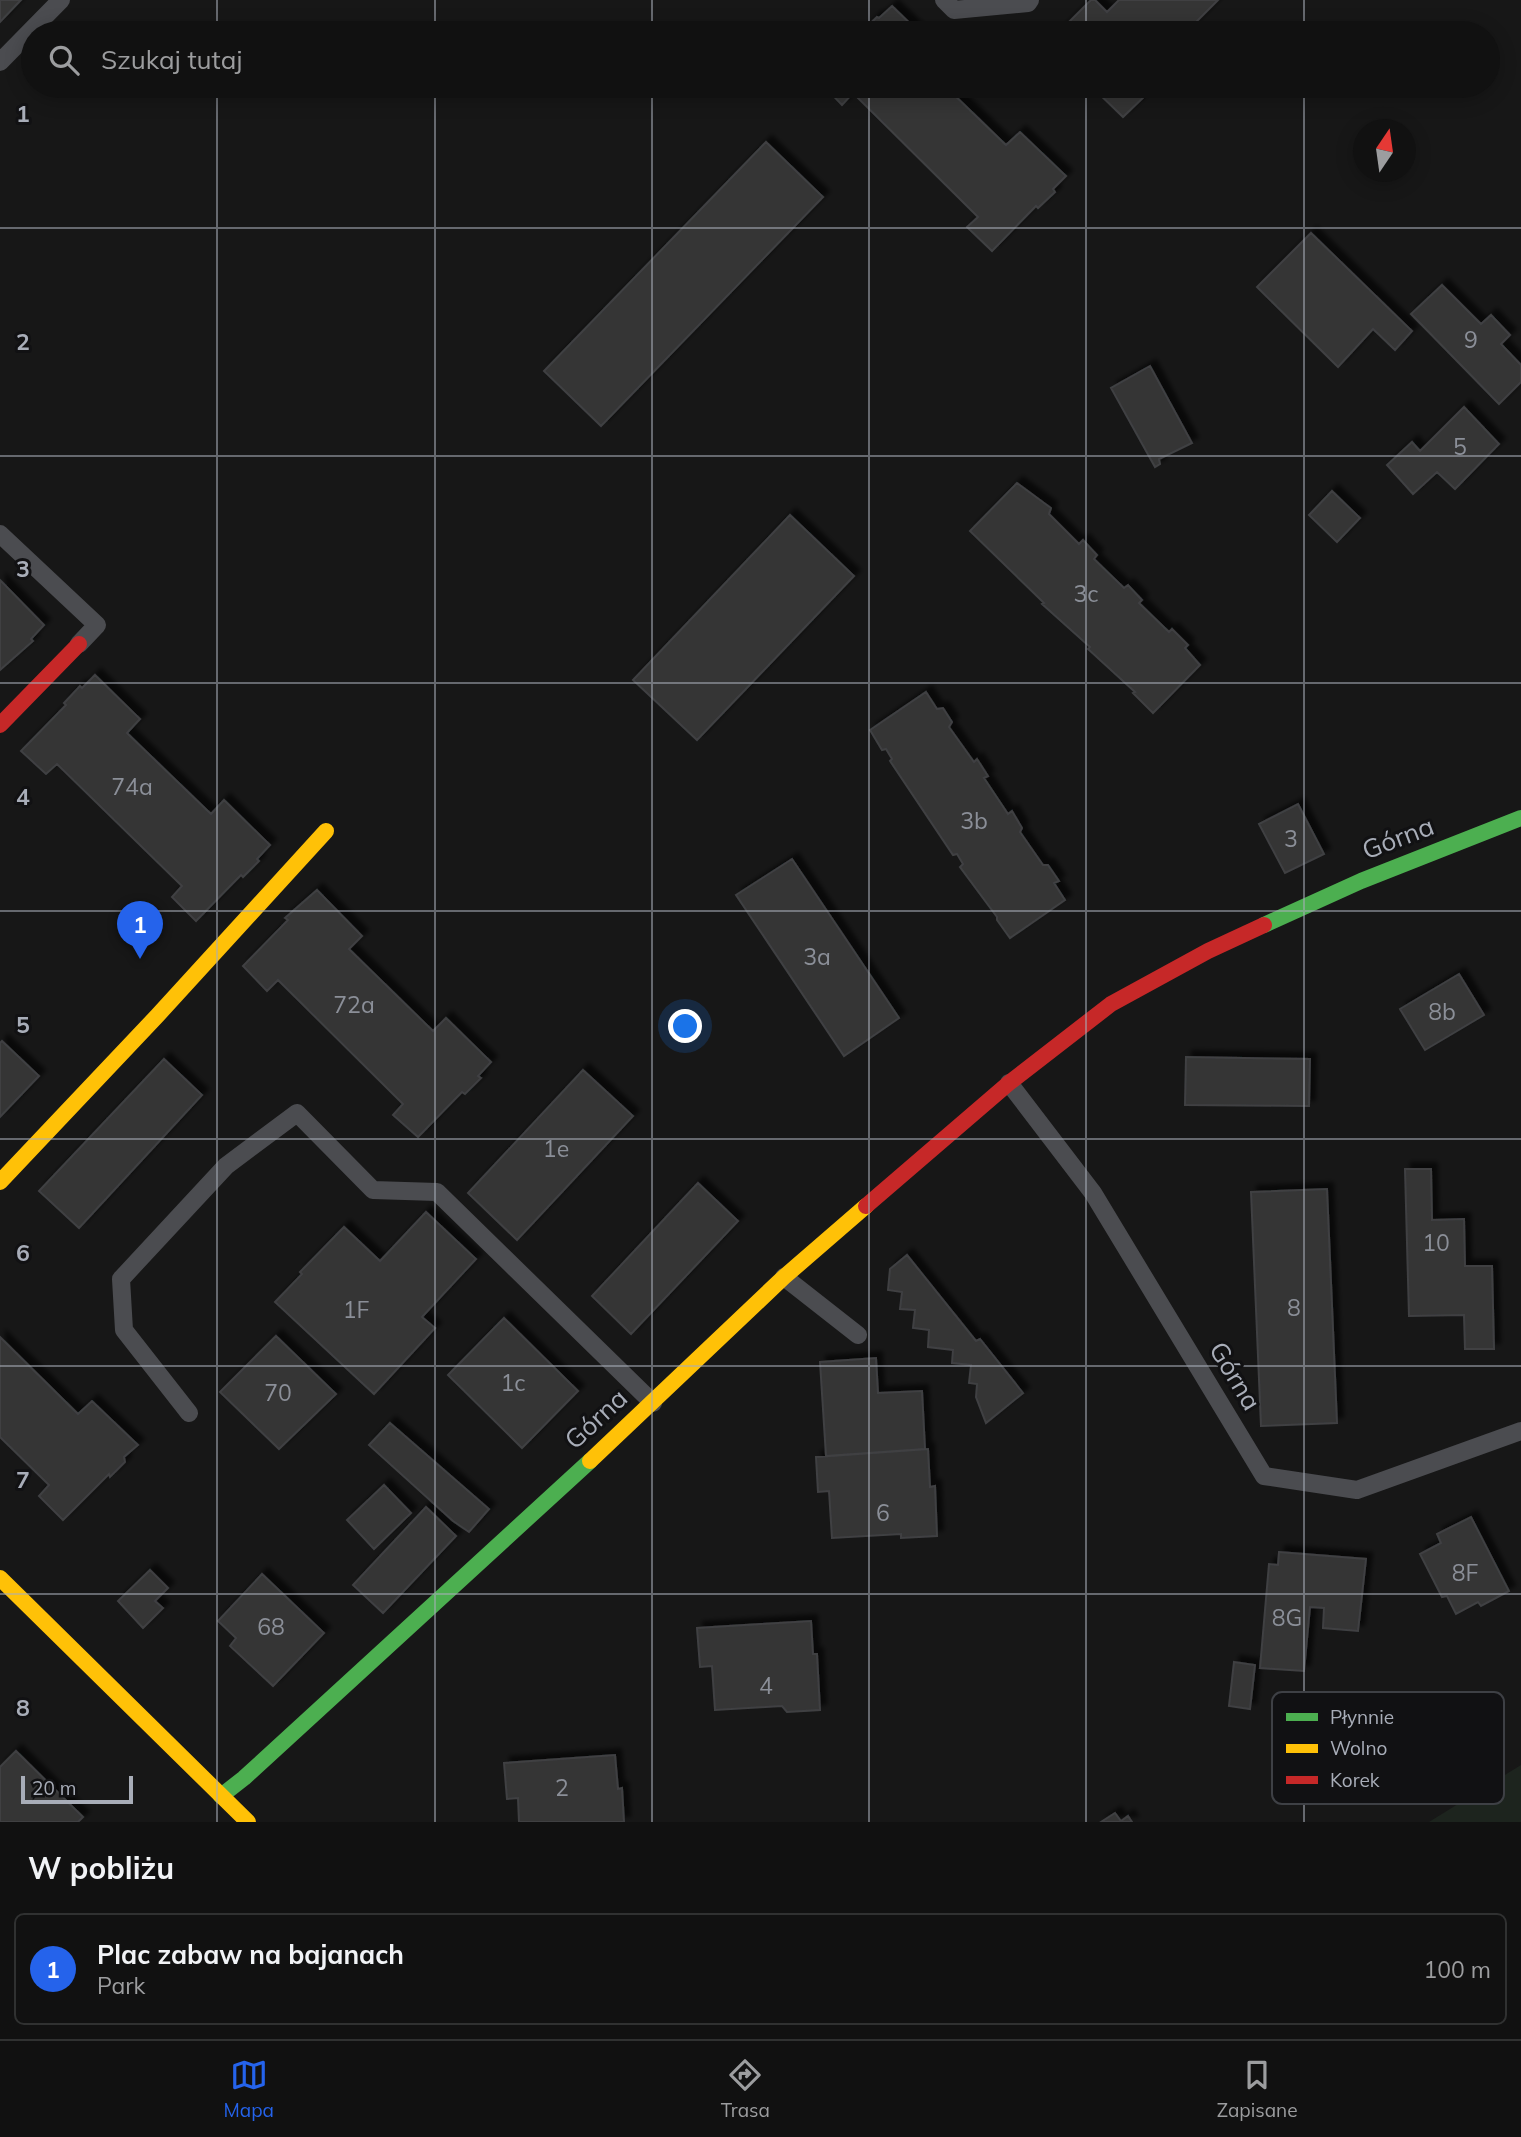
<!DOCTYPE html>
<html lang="pl">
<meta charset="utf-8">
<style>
body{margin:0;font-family:Mulish,sans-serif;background:#1e1f1f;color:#f1f3f6}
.compass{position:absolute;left:1353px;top:119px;width:63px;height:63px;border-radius:50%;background:#111;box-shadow:0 4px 18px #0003;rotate:13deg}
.scale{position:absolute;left:21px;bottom:18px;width:112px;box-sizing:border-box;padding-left:7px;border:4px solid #a8adb8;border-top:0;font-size:19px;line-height:24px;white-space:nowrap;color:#a8adb8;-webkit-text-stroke:5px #111113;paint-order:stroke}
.you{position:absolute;left:686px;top:1027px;width:24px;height:24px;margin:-18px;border:5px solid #fff;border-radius:50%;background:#1a73e8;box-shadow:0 0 0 10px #1a73e833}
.badge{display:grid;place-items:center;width:46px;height:46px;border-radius:50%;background:#2563eb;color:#fff;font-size:23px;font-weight:700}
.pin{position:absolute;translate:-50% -58px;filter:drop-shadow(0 2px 4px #0008)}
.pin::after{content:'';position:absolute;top:37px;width:24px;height:21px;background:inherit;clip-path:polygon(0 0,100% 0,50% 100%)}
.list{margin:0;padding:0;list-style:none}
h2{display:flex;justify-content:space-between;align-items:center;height:91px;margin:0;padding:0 28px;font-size:30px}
h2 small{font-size:23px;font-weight:400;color:#9c9d9f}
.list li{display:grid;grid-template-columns:46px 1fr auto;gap:21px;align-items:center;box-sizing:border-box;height:112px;margin:0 14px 14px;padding:0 14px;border:2px solid #303131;border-radius:10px}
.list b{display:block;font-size:26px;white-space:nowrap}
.list p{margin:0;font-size:23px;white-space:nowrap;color:#9c9d9f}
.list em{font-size:23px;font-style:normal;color:#9c9d9f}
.icon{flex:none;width:38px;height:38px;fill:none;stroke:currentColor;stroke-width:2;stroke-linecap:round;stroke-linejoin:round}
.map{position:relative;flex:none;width:1521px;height:1822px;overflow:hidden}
.search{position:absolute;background:#111;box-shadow:0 4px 18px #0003;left:21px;right:21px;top:21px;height:77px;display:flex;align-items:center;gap:18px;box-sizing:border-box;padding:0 24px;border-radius:38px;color:#9c9d9f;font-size:26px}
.sheet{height:217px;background:#111}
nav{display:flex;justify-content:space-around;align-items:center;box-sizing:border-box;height:98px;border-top:2px solid #303131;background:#111;font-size:19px;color:#9c9d9f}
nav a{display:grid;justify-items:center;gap:4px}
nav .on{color:#2563eb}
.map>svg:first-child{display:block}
.green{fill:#1d241e}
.building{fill:#353536;stroke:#3f4043;stroke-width:2;filter:url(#shadow)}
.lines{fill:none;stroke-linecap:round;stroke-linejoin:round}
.lane{stroke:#4b4c50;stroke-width:18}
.fast{stroke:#4caf50;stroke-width:16}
.slow{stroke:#ffc107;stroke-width:16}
.jam{stroke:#c62828;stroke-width:16}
.grid{fill:none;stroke:#a8adb8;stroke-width:2;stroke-opacity:0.55}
.labels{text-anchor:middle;stroke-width:6;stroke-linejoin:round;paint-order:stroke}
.number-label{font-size:23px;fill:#8b8f98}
.street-label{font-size:26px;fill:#a8adb8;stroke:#111113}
.key{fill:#111113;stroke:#3e4045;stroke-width:2}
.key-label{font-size:19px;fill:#a8adb8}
.grid-label{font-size:23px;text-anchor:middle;font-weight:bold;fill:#a8adb8;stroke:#111113;stroke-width:6;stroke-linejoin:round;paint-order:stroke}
</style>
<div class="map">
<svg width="1521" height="1822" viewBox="0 0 1521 1822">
<defs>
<filter id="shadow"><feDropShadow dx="6" dy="-6" stdDeviation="2" flood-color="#0009"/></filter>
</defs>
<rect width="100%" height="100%" fill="#171717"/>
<path class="green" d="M1521,1765V1822H1429Z"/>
<path class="building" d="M0,0H21L0,22Z
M1091,0H1095L1107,12L1119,0H1218L1185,33H1058Z
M892,6L920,33H860L877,17L879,18Z
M824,86H945L1006,145L1020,132L1066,176L1053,189L1055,192L1038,208L1036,206L992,251L967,227L978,217L853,93L842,105Z
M1091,86H1141L1148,93L1123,117Z
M766,142L823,197L601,426L544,371Z
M1311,233L1412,331L1395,350L1373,329L1338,367L1257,287Z
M1442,285L1481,324L1491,315L1510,335L1501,344L1521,365V382L1499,404L1411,314Z
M1150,366L1192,443L1159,459L1160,464L1155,467L1111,388Z
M1464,407L1499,444L1455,489L1437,472L1413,494L1387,465L1412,442L1420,451Z
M1017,483L1051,508L1049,514L1079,544L1083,540L1097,555L1094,559L1124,588L1128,585L1142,600L1139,603L1169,632L1172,629L1188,645L1185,648L1200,665L1153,713L1133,693L1135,692L1088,649L1090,647L1042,604L1044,603L970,531Z
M1332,491L1360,518L1337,542L1309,515Z
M790,515L854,576L697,740L633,680Z
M0,580L44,625L31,639L33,641L0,670Z
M95,675L140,719L127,733L211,814L224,800L270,845L257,859L259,861L243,877L241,875L196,921L172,897L182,886L57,764L46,774L21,751L66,705L64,703L80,686L82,688Z
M926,692L937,709L943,708L952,722L949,727L974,762L977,759L988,776L984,778L1008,814L1012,811L1022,828L1020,832L1043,865H1048L1059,881L1054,883L1065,900L1010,938L997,920V917L960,867L963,864L957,854L953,855L890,761L892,759L886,749L882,750L870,730Z
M1298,804L1324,854L1285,873L1259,824Z
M792,859L899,1018L844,1056L736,895Z
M317,890L362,936L349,949L433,1031L446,1018L491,1062L478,1076L481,1078L465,1094L462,1092L418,1137L393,1115L403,1104L278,980L267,991L243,966L288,920L285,918Z
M1459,974L1484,1015L1425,1050L1400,1009Z
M2,1041L39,1076L0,1117V1043Z
M1186,1057L1310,1059L1309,1106L1185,1105Z
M164,1059L202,1095L79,1228L39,1191Z
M583,1070L633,1116L517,1240L468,1193Z
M1405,1169H1431L1432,1220L1464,1219L1465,1266H1492L1494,1349H1465L1464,1315L1409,1316Z
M698,1183L738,1221L631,1334L592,1296Z
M1327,1189L1337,1423L1261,1426L1251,1192Z
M426,1212L476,1259L422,1317L435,1328L374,1394L275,1302L302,1274L300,1272L344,1227L380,1261Z
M907,1255L976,1341L980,1339L1023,1393L986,1423L976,1397L977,1384L969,1383L971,1365L952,1363L953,1350L928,1347L929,1330L913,1328L915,1310L900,1309L902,1292L888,1290L890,1269Z
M504,1318L578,1391L522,1448L448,1375Z
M276,1336L336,1394L279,1449L220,1392Z
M0,1337L78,1414L92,1401L138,1445L124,1457L125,1462L110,1477L109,1474L63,1520L39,1496L49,1485L0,1437Z
M876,1358L878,1393L922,1391L925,1449L826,1456L820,1362Z
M390,1423L489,1509L469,1532L453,1521L369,1445Z
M928,1449L930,1487L935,1486L937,1536L901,1538V1534L832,1538L829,1491L818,1492L816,1457Z
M384,1485L411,1513L374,1549L347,1520Z
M426,1507L456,1536L383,1613L353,1585Z
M1471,1517L1509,1591L1481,1606L1478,1602L1456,1614L1447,1596L1442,1597L1420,1554L1441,1543L1437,1534Z
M1279,1552L1366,1559L1358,1631L1323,1628L1324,1608L1310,1607L1304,1671L1260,1668L1269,1564L1278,1565Z
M150,1570L168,1588L155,1601L163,1608L143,1628L118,1601Z
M262,1574L324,1633L273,1686L230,1646L236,1638L218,1621Z
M811,1621L813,1654H817L820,1710L787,1712L782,1706L715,1710L712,1666L700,1667L697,1628Z
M1234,1662L1255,1665L1250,1709L1229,1706Z
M16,1751L83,1817L78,1822H0V1767Z
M615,1755L618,1789L622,1788L624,1822H519L518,1798L507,1799L504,1763Z
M1115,1813L1121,1821L1128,1816L1132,1822H1101Z"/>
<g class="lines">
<path class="lane" d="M944,0L954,10L1028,3L1030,0
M0,62L61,0
M0,534L97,625L79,644
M1009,1083L1093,1193L1264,1476L1357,1490L1521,1431
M784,1277L858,1335
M189,1413L124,1330L121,1279L226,1166L297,1113L373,1190L437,1192L653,1403"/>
<path class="fast" d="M1264,925L1361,881L1521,818
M221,1796L244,1778L590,1461"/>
<path class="slow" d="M0,1182L157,1016L326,831
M590,1461L784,1277L866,1206
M0,1578L248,1822"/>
<path class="jam" d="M0,725L79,644
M866,1206L1009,1083L1111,1004L1208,951L1264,925"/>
</g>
<path class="grid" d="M217,0V33M435,0V33M652,0V33M869,0V33M1086,0V33M1304,0V33M217,86V1822M435,86V1822M652,86V1822M869,86V1822M1086,86V1822M1304,86V1822M0,228H1521M0,456H1521M0,683H1521M0,911H1521M0,1139H1521M0,1366H1521M0,1594H1521"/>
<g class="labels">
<g class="number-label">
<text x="1471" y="348">9</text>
<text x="1460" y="455">5</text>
<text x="1086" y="602">3c</text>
<text x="132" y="795">74a</text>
<text x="974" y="829">3b</text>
<text x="1291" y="847">3</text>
<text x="817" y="965">3a</text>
<text x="354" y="1013">72a</text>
<text x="1442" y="1020">8b</text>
<text x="556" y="1157">1e</text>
<text x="1436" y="1251">10</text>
<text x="1294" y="1316">8</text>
<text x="356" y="1318">1F</text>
<text x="513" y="1391">1c</text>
<text x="278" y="1401">70</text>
<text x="883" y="1521">6</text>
<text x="1465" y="1581">8F</text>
<text x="1287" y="1626">8G</text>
<text x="271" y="1635">68</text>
<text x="766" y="1694">4</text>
<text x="562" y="1796">2</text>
</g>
<g class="street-label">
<text transform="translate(1398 838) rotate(-21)" y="9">Górna</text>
<text transform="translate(1235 1376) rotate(59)" y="9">Górna</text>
<text transform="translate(596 1419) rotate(-43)" y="9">Górna</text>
</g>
</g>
<rect x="1272" y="1692" width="232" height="112" rx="10" class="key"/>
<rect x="1286" y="1713" width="32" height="8" fill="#4caf50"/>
<rect x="1286" y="1744" width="32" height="9" fill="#ffc107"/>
<rect x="1286" y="1776" width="32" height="8" fill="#c62828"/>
<g class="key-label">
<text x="1330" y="1724">Płynnie</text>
<text x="1330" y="1755">Wolno</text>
<text x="1330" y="1787">Korek</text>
</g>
<g class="grid-label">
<text x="23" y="122">1</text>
<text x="23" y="350">2</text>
<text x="23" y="577">3</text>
<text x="23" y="805">4</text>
<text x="23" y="1033">5</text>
<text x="23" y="1261">6</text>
<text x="23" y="1488">7</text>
<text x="23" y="1716">8</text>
</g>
</svg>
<svg class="compass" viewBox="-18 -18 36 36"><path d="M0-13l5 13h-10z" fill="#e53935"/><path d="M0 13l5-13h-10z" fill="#9c9d9f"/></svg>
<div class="scale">20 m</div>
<div class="you"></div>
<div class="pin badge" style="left:140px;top:959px">1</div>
<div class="search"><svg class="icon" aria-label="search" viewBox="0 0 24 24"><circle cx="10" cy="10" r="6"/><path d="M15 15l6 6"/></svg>Szukaj tutaj</div>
</div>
<section class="sheet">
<h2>W pobliżu<small></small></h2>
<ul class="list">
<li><span class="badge">1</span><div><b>Plac zabaw na bajanach</b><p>Park</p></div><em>100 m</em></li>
</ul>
</section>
<nav>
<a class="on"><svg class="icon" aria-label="map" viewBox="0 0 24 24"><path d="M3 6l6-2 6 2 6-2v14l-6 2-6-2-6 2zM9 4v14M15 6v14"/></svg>Mapa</a>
<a><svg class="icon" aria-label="directions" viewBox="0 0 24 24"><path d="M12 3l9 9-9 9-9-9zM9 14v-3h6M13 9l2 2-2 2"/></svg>Trasa</a>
<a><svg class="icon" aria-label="saved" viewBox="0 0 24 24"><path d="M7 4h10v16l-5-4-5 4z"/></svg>Zapisane</a>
</nav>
